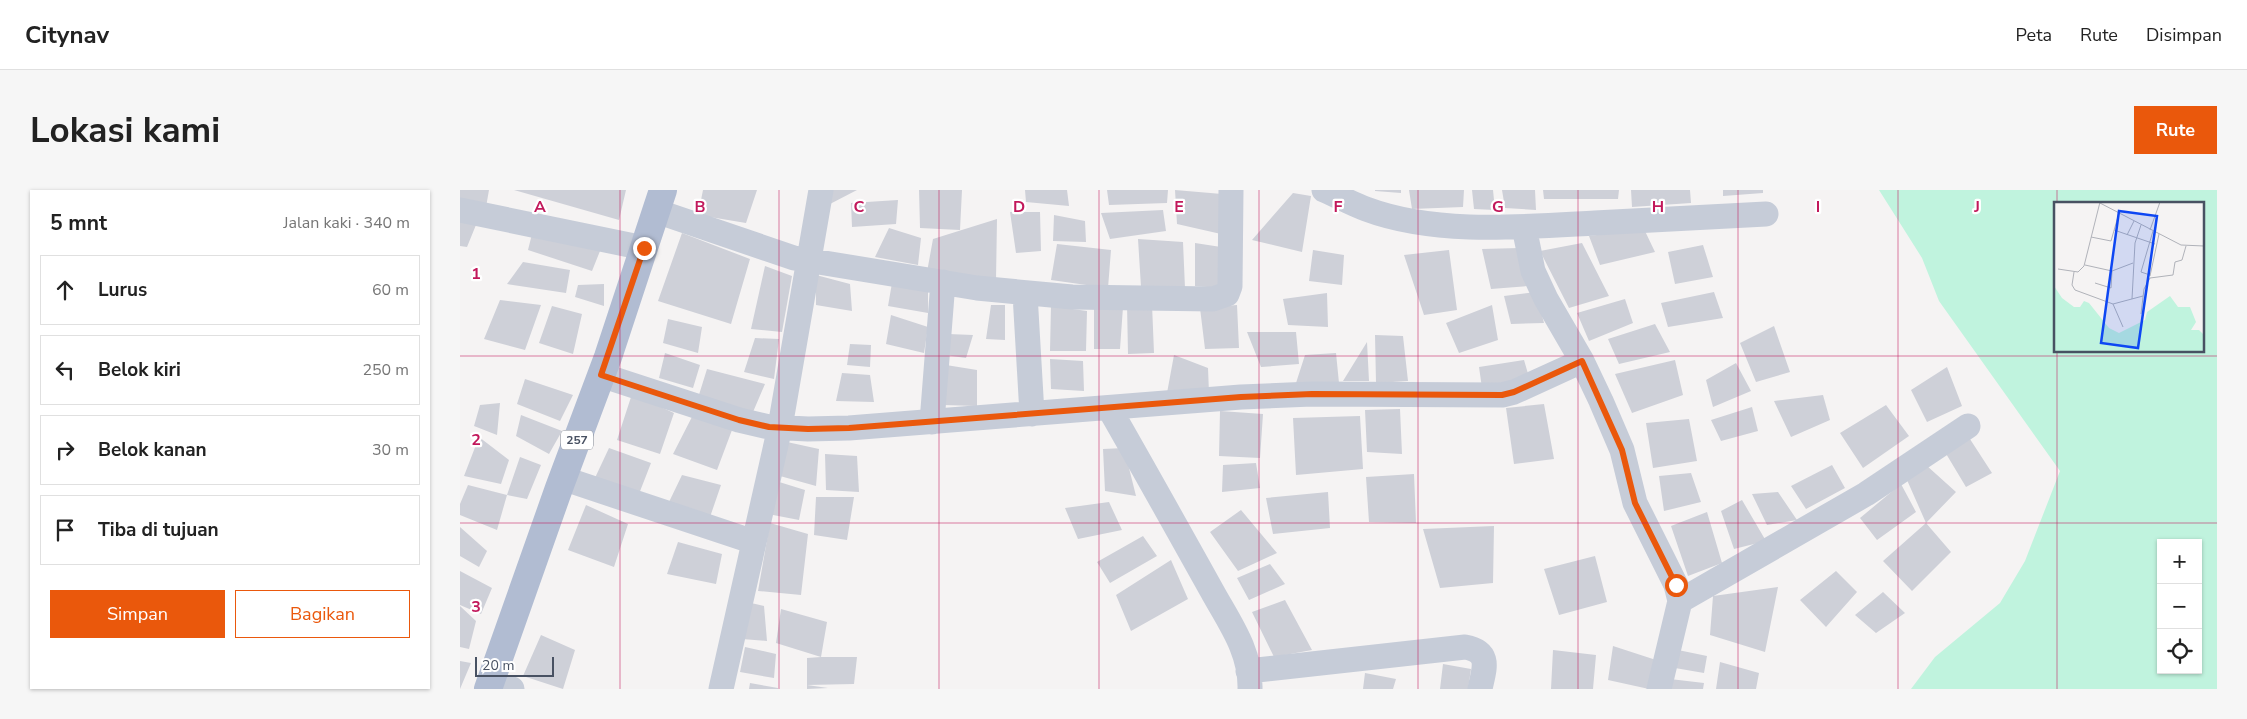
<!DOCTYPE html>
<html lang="id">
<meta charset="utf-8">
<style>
body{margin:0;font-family:"Nunito Sans",sans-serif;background:#f6f6f6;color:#222}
.controls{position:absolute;right:15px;bottom:15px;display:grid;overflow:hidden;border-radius:0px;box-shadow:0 1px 4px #0004}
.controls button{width:45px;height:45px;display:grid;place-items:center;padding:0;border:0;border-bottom:1px solid #e0e0e0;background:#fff;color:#222;font:25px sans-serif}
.scale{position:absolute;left:15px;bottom:12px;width:79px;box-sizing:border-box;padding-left:5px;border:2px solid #485162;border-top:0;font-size:14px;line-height:18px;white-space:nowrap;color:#485162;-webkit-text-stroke:4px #fff;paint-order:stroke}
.stop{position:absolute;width:15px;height:15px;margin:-11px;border:4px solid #ea580c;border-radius:50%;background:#fff}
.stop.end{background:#ea580c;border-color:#fff;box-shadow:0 1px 5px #0008}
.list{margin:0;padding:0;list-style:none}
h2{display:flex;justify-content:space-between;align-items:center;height:65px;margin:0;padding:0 20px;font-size:21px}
h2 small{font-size:16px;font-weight:400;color:#767676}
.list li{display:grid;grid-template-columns:32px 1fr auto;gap:15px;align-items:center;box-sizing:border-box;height:70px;margin:0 10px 10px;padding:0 10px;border:1px solid #e0e0e0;border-radius:0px}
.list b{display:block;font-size:19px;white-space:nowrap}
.list em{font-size:16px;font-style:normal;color:#767676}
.actions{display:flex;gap:10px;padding:15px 20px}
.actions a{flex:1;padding:11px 0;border:1px solid #ea580c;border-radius:0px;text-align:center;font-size:18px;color:#ea580c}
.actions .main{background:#ea580c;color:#fff}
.icon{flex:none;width:28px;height:28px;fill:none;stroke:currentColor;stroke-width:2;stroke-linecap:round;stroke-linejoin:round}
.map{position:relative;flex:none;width:1757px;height:499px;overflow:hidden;border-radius:0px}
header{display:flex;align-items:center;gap:30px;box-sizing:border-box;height:70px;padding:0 25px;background:#fff;border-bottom:1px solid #e0e0e0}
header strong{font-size:24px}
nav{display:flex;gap:28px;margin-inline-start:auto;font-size:18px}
.intro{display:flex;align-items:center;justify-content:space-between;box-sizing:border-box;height:120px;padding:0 30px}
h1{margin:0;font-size:35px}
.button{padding:12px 22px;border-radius:0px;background:#ea580c;color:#fff;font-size:18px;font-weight:700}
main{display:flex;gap:30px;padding:0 30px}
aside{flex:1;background:#fff;border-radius:0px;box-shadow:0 1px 4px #0004}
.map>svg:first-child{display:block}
.green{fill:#c0f3de;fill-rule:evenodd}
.building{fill:#ced0d8}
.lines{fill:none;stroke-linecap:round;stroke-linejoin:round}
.minor{stroke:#c6ccd8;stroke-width:25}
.major{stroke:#b1bcd2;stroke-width:28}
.route{stroke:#ea580c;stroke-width:6}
.grid{fill:none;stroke:#c2185b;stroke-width:1;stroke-opacity:0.55}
.labels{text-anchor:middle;stroke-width:4.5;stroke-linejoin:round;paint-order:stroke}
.shield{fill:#fff;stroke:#7f8591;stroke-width:1}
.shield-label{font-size:12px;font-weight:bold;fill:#485162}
.inset-road{fill:none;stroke:#b0b2b9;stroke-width:1}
.view{fill:#0e47f3;fill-opacity:0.15;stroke:#0e47f3;stroke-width:2.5}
.inset-edge{fill:none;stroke:#485162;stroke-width:2.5}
.grid-label{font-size:16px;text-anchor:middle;font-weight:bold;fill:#c2185b;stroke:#fff;stroke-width:4.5;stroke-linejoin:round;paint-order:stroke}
</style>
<header>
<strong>Citynav</strong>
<nav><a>Peta</a><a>Rute</a><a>Disimpan</a></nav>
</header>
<div class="intro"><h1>Lokasi kami</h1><a class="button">Rute</a></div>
<main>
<aside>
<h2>5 mnt<small>Jalan kaki · 340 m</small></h2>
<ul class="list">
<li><svg class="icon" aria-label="ahead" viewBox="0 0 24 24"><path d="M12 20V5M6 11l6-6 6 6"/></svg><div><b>Lurus</b></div><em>60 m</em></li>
<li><svg class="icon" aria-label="left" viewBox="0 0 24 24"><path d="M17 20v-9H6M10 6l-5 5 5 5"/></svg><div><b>Belok kiri</b></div><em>250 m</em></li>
<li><svg class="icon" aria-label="right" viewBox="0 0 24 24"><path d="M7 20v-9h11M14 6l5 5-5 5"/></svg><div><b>Belok kanan</b></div><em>30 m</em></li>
<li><svg class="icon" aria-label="arrive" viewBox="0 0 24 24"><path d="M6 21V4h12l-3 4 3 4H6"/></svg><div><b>Tiba di tujuan</b></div></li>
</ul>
<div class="actions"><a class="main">Simpan</a><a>Bagikan</a></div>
</aside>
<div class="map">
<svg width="1757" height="499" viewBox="0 0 1757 499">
<rect width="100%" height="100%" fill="#f5f3f3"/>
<path class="green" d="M1419,0H1757V499H1451L1475,467L1540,413L1565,371L1600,281L1479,111L1462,68ZM1596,14H1743V161H1596ZM1701,353H1738V480H1701Z"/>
<path class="building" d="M0,0H29L26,17L0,10Z
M54,0H166L159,30Z
M243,0H297L286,33L238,25Z
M371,0H397L370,14Z
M459,0H502L500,40L460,38Z
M565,0H607L609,16L566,12Z
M647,0H708L707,13L649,15Z
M715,0L762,4L761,44L717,34Z
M915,0H941V3L915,1Z
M949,0H1004L1003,17L952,19Z
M1012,0H1033L1035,20L1014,19Z
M1042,0H1075L1076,20L1045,18Z
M1083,0H1159L1158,9H1084Z
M1171,0H1230L1231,13L1172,17Z
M1263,0H1303V3L1263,6Z
M833,3L851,6L842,62L792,50Z
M438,10L436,34L392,37L391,13Z
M703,20L706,41L650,49L641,23Z
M550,22H580L581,61L556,63Z
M594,25L625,31L626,52L593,51Z
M0,26L18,30L7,57L0,56Z
M537,29L536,90L467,82L473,49Z
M429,38L461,48L458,75L415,67Z
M1184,39L1195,62L1140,75L1129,46Z
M222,43L290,69L271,134L198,111Z
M72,44L142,56L132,81L68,60Z
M678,49L723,52L725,98L681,97Z
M735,53L761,57L760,98L735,96Z
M1122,53L1149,106L1109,118L1080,61Z
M597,54L651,60L648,98L591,90Z
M1243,55L1253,87L1215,94L1208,62Z
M1059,58L1068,96L1031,99L1022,59Z
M853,60L884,65L882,95L849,91Z
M989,60L997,120L964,125L944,65Z
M63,72L110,80L106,103L47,94Z
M305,76L332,86L322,142L291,139Z
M356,85L390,94L392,121L356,115Z
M432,93L468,101V123L428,116Z
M144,94V116L115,107L118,95Z
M1076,102L1084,133L1051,134L1044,106Z
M1254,102L1263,128L1208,137L1201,113Z
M867,103L868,137L828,135L823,109Z
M1165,109L1173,133L1129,151L1117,123Z
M40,110L81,115L65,160L24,149Z
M667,114H692L694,163L668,164Z
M531,115H545V150L526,149Z
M777,115L779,158L745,159L740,118Z
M1032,115L1038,150L999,163L986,133Z
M92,116L122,124L113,164L79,153Z
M591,116L627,121L626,161H590Z
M663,117L660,159H634V119Z
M431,125L468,137L464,163L426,154Z
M208,129L242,137L238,163L203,153Z
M1195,134L1210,162L1159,174L1148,149Z
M1314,136L1330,182L1296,192L1280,153Z
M787,142H836L839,174L801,177Z
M488,144L513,145L506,168L485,165Z
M915,145L943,146L948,191L916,193Z
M295,148L319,149L314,189L284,182Z
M907,152L909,191H883Z
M390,154L411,155L410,177L387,175Z
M205,163L240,175L233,198L199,188Z
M876,163L879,193H836L845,165Z
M714,165L748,178L749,203H707Z
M590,169L623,171L624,201L591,199Z
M1064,170L1069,187L1022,198L1019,177Z
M1215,170L1223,205L1172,223L1155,184Z
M1276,173L1291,201L1253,217L1246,190Z
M486,175L517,180V216L483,215Z
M1487,177L1502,216L1467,232L1451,200Z
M247,179L305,194L293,222L238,208Z
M382,183L410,185L414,212L376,211Z
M65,189L113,205L100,231L57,214Z
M172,204L214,223L200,264L157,250Z
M1363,205L1370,230L1331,247L1314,211Z
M40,213L37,245L14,236L20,215Z
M1084,214L1094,269L1054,274L1046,218Z
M1426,215L1449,246L1403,278L1380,243Z
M1292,217L1298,241L1261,251L1251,230Z
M940,219L942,264L907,262L905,220Z
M235,221L272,240L257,280L213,264Z
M760,221L803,224L800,268L759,266Z
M61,225L102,241L89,264L56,246Z
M900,226L903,279L836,285L833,228Z
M1229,229L1237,271L1193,278L1186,233Z
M1508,246L1532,283L1506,297L1485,262Z
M19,247L49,270L41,294L4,286Z
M327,252L359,259L356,296L320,286Z
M149,258L191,273L177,309L134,290Z
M664,258L676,306L645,301L643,259Z
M365,264L397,266L399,302L366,300Z
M60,267L81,275L67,309L47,305Z
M796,273L800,298L762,302L763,275Z
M1372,275L1385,298L1346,319L1331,296Z
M1466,275L1496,302L1466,333L1447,290Z
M1231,283L1241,312L1204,321L1199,286Z
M954,284L956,333L909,332L906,287Z
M222,285L261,295L250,327L209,312Z
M316,291L345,300L339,330L308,324Z
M1441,294L1456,322L1417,350L1400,328Z
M8,295L47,305L37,340L0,325V314Z
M868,302L870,338L813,344L806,308Z
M1318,302L1337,330L1307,335L1292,304Z
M356,307H394L387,350L354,345Z
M1282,310L1306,351L1274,359L1261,321Z
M649,312L662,340L618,349L605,318Z
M126,315L168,334L154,377L108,360Z
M781,320L817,363L778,381L750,342Z
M1247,322L1262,373L1228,386L1211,336Z
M310,333L348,344L341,405L298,401Z
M1466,333L1491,362L1452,401L1423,371Z
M1034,336L1033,393L980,398L963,339Z
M0,337L27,361L19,377L0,366Z
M683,346L697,366L650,393L637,372Z
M218,352L262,364L256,394L207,384Z
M1135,366L1147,412L1099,425L1084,379Z
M711,370L728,409L671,441L656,405Z
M810,374L825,394L789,410L777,388Z
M0,381L32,398L21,424L0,415Z
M1376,381L1397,402L1366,437L1340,410Z
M1318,397L1305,462L1250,445L1253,406Z
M1423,402L1445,423L1416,443L1395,425Z
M825,410L852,460L814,467L792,422Z
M287,412L304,416L307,451L282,449Z
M0,416L16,431L9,459L0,457Z
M321,419L367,432L361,467L316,453Z
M81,445L115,460L103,499L63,486Z
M1153,456L1196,470L1189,499L1148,490Z
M285,457L316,464L314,488L280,482Z
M1093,460L1136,465L1133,499H1091Z
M1218,460L1247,466L1244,483L1215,478Z
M361,467H397L394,494L347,495L368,498L347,499V468Z
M0,471L11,473L0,499Z
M1260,472L1299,483L1296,499H1256Z
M983,474L1011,479L1008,499H980Z
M905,483L936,489L933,499H903Z
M1210,489L1244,493L1243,499H1208Z
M290,493L318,498V499H289Z"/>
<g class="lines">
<path class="minor" d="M864,0C878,6 892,14 906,19C975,45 1063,37 1135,33C1192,30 1249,27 1306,24
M0,20L184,58
M196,21L334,68L517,98L612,107L753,109L767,104L770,96L771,0
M1064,37L1073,81L1086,109L1122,171L1141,211L1162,260L1175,313L1216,395L1220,411L1199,499
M565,104L572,224
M141,185L279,230L309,237L348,239L389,238L781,207L852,204L1042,205L1054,202L1122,171
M649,218C684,279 718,340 752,401C769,432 791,461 790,499
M472,232L483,92
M102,288L294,352
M1220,411L1406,304L1508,236
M788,481L1005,457C1032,462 1024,479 1020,499
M30,494L52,499
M261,499L320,237L361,0"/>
<path class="major" d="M28,499L99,298L148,167L203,0"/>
</g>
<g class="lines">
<path class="route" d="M184,58L141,185L279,230L309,237L348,239L389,238L781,207L852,204L1042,205L1054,202L1122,171L1162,260L1175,313L1216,395"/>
</g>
<path class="grid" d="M160,0V499M319,0V499M479,0V499M639,0V499M799,0V499M958,0V499M1118,0V499M1278,0V499M1438,0V499M1597,0V14M1597,161V499M0,166H1757M0,333H1757"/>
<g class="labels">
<rect class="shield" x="101" y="240.5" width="32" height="19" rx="4"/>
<g class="shield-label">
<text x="117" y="254">257</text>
</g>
</g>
<g transform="translate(1594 12)">
<rect width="150" height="150" fill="#f5f3f3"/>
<path d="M0,84L8,96L20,105H26L30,99L35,101L55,126L65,131L91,118L93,110L116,94L124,105H136L142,120L137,128H145L150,133V150H0Z" fill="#c0f3de"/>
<path class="inset-road" d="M44,0L127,43L150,44M60,28L101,42M96,28L106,0M73,33L80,19M37,35L57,39L65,11M31,63L58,69L79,61M4,67L24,70L30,64L46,0M20,70L18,83L21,88L59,102L89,94M96,73L87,70L99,29M96,74L105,32M41,81L57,86L58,69M78,97L81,41L87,23M59,102L69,125M87,112L90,87L96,76L119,73L121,60L128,58L132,44"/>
<path class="view" d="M65,9L103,14L84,146L47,141Z"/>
<rect width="150" height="150" class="inset-edge"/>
</g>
<g class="grid-label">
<text x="80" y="22">A</text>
<text x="240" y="22">B</text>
<text x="399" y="22">C</text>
<text x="559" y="22">D</text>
<text x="719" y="22">E</text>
<text x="878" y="22">F</text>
<text x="1038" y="22">G</text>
<text x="1198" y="22">H</text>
<text x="1358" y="22">I</text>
<text x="1517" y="22">J</text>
<text x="16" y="89">1</text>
<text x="16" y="255">2</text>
<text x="16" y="422">3</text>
</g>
</svg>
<div class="controls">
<button>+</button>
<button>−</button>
<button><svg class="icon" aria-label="locate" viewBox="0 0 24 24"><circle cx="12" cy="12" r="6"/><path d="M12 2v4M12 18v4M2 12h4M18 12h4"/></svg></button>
</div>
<div class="scale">20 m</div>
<div class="stop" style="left:1216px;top:395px"></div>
<div class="stop end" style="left:184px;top:58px"></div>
</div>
</main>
